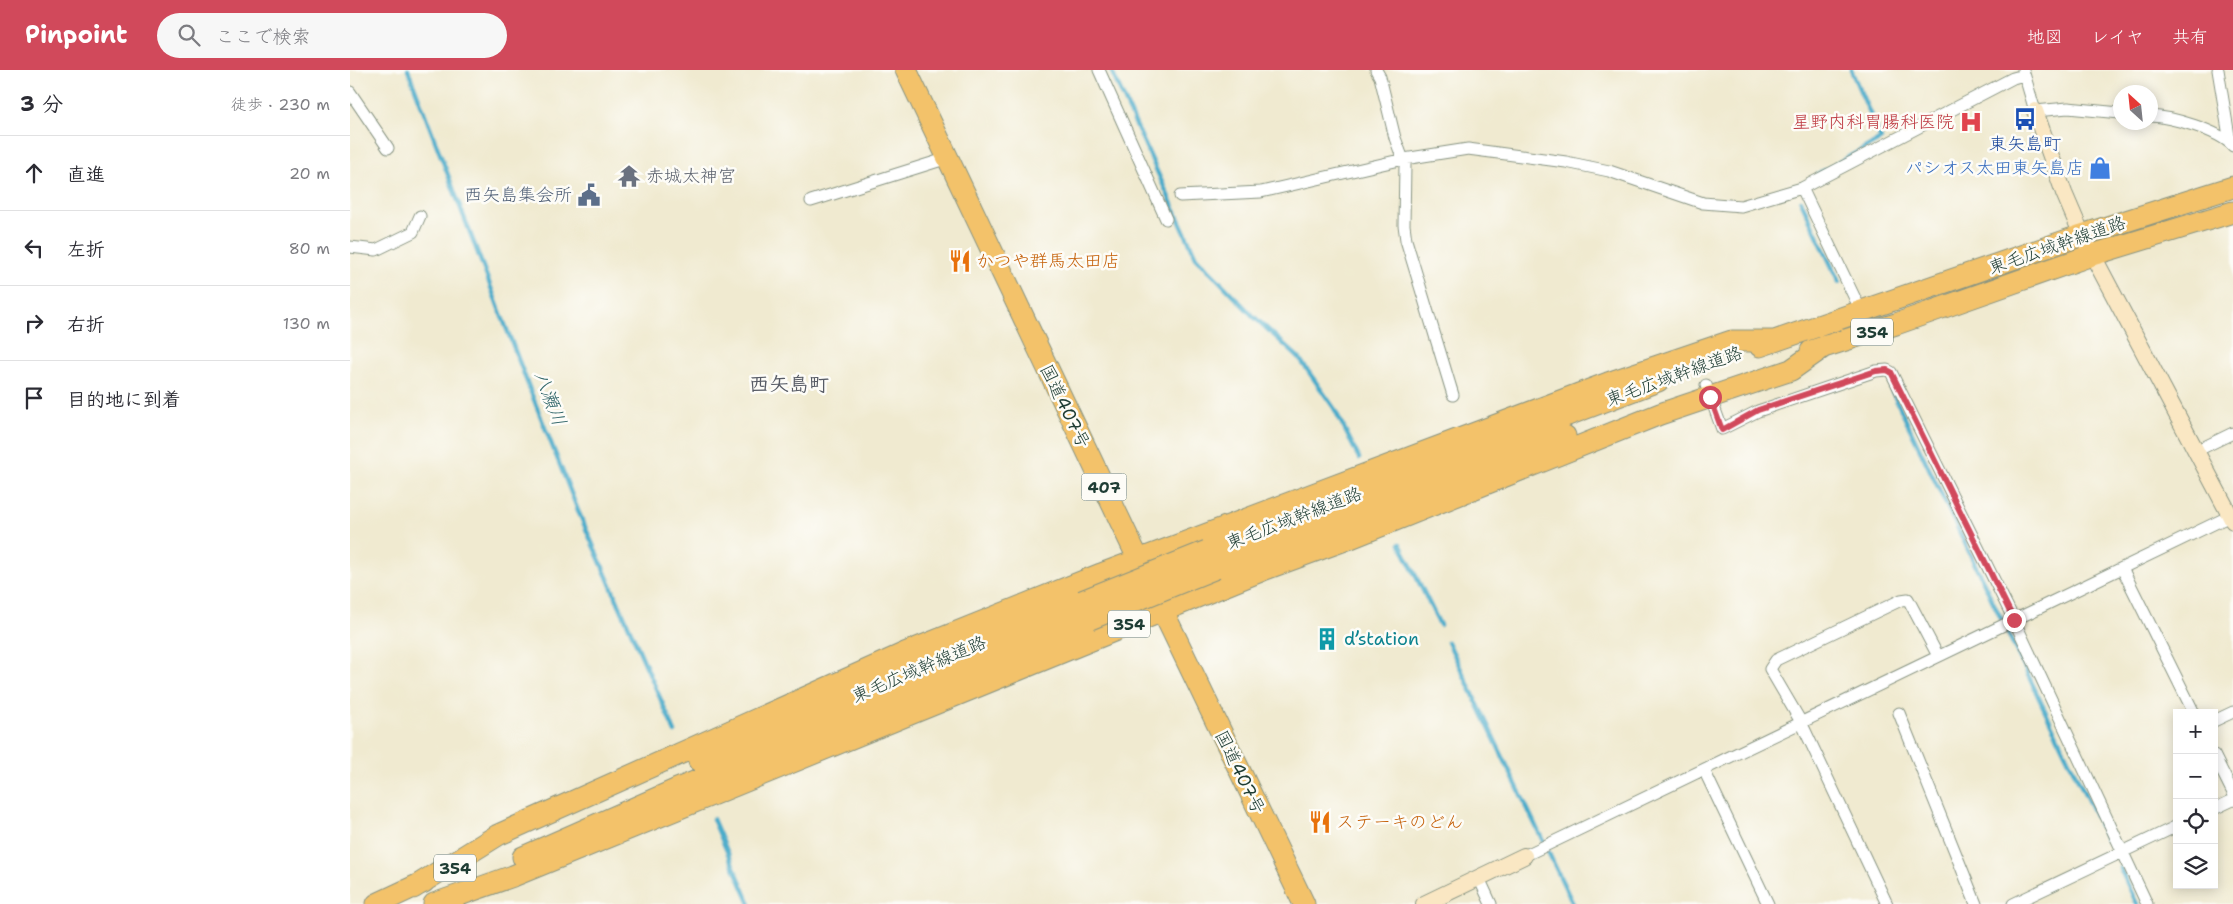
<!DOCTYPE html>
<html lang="ja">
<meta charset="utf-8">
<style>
body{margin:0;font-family:"Shantell Sans","Klee One",sans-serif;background:#f7f7f7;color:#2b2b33}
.controls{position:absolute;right:15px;bottom:15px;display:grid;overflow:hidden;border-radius:0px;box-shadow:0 2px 12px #0003}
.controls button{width:45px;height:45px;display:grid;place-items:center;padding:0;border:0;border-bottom:1px solid #e1e1e2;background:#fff;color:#2b2b33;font:25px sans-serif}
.compass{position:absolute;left:1763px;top:15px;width:45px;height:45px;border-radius:50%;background:#fff;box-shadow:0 2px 12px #0003;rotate:333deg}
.stop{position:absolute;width:15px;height:15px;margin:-11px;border:4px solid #d1495b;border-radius:50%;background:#fff}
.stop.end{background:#d1495b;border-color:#fff;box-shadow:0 1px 5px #0008}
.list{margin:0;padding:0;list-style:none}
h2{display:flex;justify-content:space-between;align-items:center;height:65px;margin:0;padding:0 20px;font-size:21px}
h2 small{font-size:16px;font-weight:400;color:#7c7c81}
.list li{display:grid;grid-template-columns:32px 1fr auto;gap:15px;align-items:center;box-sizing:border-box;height:75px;padding:0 20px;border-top:1px solid #e1e1e2}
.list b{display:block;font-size:19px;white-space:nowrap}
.list em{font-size:16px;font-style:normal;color:#7c7c81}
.icon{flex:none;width:28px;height:28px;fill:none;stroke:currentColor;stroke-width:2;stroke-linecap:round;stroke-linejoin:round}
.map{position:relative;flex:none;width:1883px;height:834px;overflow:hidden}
header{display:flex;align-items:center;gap:30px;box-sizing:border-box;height:70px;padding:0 25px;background:#d1495b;color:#fff}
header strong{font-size:24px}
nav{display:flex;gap:28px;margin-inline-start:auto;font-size:18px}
.search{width:350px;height:45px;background:#f7f7f7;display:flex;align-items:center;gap:12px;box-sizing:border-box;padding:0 18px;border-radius:28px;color:#7c7c81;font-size:19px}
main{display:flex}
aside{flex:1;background:#fff}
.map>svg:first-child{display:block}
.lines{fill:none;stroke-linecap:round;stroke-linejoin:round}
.stream{stroke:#4bacca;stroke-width:4.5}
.street-casing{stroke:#889482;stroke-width:13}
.secondary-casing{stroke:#889482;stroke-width:18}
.highway-casing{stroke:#889482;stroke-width:23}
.street{stroke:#fff;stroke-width:11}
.secondary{stroke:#fae7c3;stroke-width:16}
.highway{stroke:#f3c26a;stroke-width:21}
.highway-bridge-casing{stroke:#889482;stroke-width:23;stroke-linecap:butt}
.highway-bridge{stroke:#f3c26a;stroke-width:21}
.route{stroke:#d1495b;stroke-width:6}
.labels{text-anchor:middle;stroke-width:5;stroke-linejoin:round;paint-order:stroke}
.shield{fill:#fdfcf7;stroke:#62766e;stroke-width:1}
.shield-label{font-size:16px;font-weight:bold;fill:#1f3d34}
.health-label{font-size:18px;fill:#be3a42;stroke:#fdfcf7;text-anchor:end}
.transit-label{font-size:18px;fill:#164399;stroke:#fdfcf7}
.shop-label{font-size:18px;fill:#366cbe;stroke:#fdfcf7;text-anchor:end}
.worship-label{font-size:18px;fill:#5b616d;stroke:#fdfcf7;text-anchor:start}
.service-label{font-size:18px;fill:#4e5e75;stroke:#fdfcf7;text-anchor:end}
.street-label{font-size:18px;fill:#1f3d34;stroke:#fdfcf7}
.food-label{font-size:18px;fill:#c56008;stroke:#fdfcf7;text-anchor:start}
.culture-label{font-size:18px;fill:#0d838f;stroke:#fdfcf7;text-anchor:start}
.water-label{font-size:19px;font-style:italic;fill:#2e6468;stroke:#fdfcf7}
.quarter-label{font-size:20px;font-weight:bold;fill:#585c66;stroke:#fdfcf7}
</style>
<header>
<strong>Pinpoint</strong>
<div class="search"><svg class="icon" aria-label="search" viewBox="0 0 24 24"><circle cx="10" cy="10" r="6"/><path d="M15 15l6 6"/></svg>ここで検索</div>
<nav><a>地図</a><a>レイヤ</a><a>共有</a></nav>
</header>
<main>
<aside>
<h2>3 分<small>徒歩 · 230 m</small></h2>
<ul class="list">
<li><svg class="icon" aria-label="ahead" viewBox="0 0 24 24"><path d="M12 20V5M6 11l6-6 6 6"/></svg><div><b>直進</b></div><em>20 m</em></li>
<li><svg class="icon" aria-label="left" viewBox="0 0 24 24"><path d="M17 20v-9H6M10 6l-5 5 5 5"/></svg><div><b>左折</b></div><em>80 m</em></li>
<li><svg class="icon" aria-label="right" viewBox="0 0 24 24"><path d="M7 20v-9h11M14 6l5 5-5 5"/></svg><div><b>右折</b></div><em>130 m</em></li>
<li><svg class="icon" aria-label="arrive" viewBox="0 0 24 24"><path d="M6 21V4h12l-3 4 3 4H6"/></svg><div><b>目的地に到着</b></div></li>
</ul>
</aside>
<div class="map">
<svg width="1883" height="834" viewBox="0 0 1883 834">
<rect width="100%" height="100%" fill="#fdfcf7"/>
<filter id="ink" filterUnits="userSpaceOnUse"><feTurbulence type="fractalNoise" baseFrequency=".02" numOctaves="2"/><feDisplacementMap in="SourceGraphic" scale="10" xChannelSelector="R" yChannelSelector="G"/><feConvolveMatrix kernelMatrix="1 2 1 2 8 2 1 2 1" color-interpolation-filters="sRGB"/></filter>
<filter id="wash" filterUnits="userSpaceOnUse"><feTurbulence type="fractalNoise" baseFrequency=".0096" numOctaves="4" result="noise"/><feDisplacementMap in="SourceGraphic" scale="20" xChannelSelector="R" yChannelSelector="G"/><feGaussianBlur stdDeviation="1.12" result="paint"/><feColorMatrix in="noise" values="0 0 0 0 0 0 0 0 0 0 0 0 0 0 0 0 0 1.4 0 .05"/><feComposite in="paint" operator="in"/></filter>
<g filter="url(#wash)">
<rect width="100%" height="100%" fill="#f0ead0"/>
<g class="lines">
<path class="stream" d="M58,0L180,320L229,443L325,662
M761,0L846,187L902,245L949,288L984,338L1009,388
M1468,104L1531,69L1501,0
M1451,131L1489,212
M1541,319L1757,770
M1050,474L1090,555
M1098,572L1223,834
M363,749L400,834
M1770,798L1787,834"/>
</g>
</g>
<g filter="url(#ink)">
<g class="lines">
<defs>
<path id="street" d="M749,0L816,149
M1026,0L1030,7L1045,68L1055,95L1054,155L1056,170L1103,325
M1673,0L1685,41L1718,38L1770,43
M1868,0L1880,72
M0,22L38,78
M1800,46C1822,47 1868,60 1883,76
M1452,118L1511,241
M830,126L911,122L1054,89L1118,79L1216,92L1259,101L1353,133L1391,136L1452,118L1663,8L1674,5
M461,131L598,88
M0,177L26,180L63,162L70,146
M1356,315L1372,359L1408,341L1526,301L1537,300L1541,302L1664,550L1797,834
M1846,381L1883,363
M1772,498L1844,643
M1549,643L1626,834
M1864,651L1883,642
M1864,685L1883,723
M1354,700L1418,834
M1864,739L1883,730
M1174,786L1880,446
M1129,808L1141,834
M1537,834L1451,652L1420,599L1426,590L1551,530L1558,529L1588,586
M1663,834L1827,756"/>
<path id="secondary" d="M1685,41L1714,123L1732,165L1883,451
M1074,834L1174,786"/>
<path id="highway" d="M556,0L794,501
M1410,276L1732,165L1883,117
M1461,281L1546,254L1742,185L1883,142
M857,481L1308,311
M866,498L1215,366
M807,529L954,834
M349,691L732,531
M173,787L325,720L740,549
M63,818L148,765L555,583L751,504L1258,313L1382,271H1423
M27,834L74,812
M84,834L163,806L913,500L998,469L1310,344L1441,300L1475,276"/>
</defs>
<use href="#street" class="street-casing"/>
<use href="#secondary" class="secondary-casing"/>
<use href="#highway" class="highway-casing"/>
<use href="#street" class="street"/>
<use href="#secondary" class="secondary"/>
<use href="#highway" class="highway"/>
<defs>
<path id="highway-bridge" d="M732,531L857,481
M740,549L866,498"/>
</defs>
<use href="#highway-bridge" class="highway-bridge-casing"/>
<use href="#highway-bridge" class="highway-bridge"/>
</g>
</g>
<g class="lines" filter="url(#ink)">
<path class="route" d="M1360,327L1372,360L1408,340L1526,301L1537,300L1541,302L1664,550"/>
</g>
<defs>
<symbol id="bus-bare" viewBox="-9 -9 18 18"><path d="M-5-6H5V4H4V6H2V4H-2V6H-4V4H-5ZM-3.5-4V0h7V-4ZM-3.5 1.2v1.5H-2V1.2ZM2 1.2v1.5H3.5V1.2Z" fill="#1a4fb4" stroke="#fdfcf7" stroke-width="2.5" paint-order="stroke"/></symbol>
<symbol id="hospital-bare" viewBox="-9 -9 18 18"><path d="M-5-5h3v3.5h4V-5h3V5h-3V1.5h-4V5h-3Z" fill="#e0444e" stroke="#fdfcf7" stroke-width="2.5" paint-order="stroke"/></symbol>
<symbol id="shop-bare" viewBox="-9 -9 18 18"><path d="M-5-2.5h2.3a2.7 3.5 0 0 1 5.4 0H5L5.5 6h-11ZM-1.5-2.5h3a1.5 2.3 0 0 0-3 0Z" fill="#3f7fe0" stroke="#fdfcf7" stroke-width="2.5" paint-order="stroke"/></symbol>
<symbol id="temple-bare" viewBox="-9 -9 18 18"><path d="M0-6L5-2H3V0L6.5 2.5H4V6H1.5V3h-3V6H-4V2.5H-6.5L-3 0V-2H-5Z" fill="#6b7280" stroke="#fdfcf7" stroke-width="2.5" paint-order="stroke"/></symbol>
<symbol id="civic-bare" viewBox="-9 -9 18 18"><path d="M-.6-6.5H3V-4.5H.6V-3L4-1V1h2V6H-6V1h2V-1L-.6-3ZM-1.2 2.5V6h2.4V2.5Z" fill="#5c6f8a" stroke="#fdfcf7" stroke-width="2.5" paint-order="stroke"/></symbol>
<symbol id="restaurant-bare" viewBox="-9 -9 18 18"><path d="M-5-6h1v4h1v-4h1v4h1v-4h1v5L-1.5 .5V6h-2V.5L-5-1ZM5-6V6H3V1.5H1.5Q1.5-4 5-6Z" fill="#e8710a" stroke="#fdfcf7" stroke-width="2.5" paint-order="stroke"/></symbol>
<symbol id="building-bare" viewBox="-9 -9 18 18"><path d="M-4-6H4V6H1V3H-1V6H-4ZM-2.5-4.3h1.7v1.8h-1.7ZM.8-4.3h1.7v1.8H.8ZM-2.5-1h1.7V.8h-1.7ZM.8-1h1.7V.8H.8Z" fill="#0f9aa8" stroke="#fdfcf7" stroke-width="2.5" paint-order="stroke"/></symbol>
</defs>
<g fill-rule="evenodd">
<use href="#bus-bare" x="1659" y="33" width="32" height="32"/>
<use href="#hospital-bare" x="1605" y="36" width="32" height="32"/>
<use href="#shop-bare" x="1734" y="82" width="32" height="32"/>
<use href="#temple-bare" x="263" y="90" width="32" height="32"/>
<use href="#civic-bare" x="223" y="109" width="32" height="32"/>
<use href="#restaurant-bare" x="594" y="175" width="32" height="32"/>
<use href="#building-bare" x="961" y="553" width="32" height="32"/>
<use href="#restaurant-bare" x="954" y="736" width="32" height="32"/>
</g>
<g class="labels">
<g class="shield">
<rect x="1501" y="248.5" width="42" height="27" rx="4"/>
<rect x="731.5" y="403.5" width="45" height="27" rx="4"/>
<rect x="758" y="540.5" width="42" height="27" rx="4"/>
<rect x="84" y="784.5" width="42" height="27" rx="4"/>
</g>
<g class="shield-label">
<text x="1522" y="268">354</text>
<text x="754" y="423">407</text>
<text x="779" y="560">354</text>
<text x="105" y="804">354</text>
</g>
<g class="health-label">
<text x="1604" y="58">星野内科胃腸科医院</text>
</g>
<g class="transit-label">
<text x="1675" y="80">東矢島町</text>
</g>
<g class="shop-label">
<text x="1734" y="104">パシオス太田東矢島店</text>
</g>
<g class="worship-label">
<text x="296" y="112">赤城太神宮</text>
</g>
<g class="service-label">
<text x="222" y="131">西矢島集会所</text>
</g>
<g class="street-label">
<text transform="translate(1707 175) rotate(-19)" y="6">東毛広域幹線道路</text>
<text transform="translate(1324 306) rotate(-20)" y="6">東毛広域幹線道路</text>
<text transform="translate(715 336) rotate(64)" y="6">国道407号</text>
<text transform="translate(944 448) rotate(-21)" y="6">東毛広域幹線道路</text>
<text transform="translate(569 599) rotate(-23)" y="6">東毛広域幹線道路</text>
<text transform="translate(890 702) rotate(64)" y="6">国道407号</text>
</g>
<g class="food-label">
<text x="626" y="197">かつや群馬太田店</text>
<text x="986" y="758">ステーキのどん</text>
</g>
<g class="culture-label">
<text x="994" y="575">d’station</text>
</g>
<g class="water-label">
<text transform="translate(201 328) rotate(69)" y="7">八瀬川</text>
</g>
<g class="quarter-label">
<text x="439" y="321">西矢島町</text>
</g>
</g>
</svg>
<div class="controls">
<button>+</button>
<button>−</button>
<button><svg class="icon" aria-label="locate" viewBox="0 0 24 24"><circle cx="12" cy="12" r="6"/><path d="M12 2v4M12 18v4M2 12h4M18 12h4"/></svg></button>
<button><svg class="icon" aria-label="layers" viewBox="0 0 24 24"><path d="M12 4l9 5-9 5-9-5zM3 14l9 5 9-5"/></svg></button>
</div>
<svg class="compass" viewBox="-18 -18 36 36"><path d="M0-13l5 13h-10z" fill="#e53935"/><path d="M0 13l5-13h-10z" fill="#7c7c81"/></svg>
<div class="stop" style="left:1360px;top:327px"></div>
<div class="stop end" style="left:1664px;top:550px"></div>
</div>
</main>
